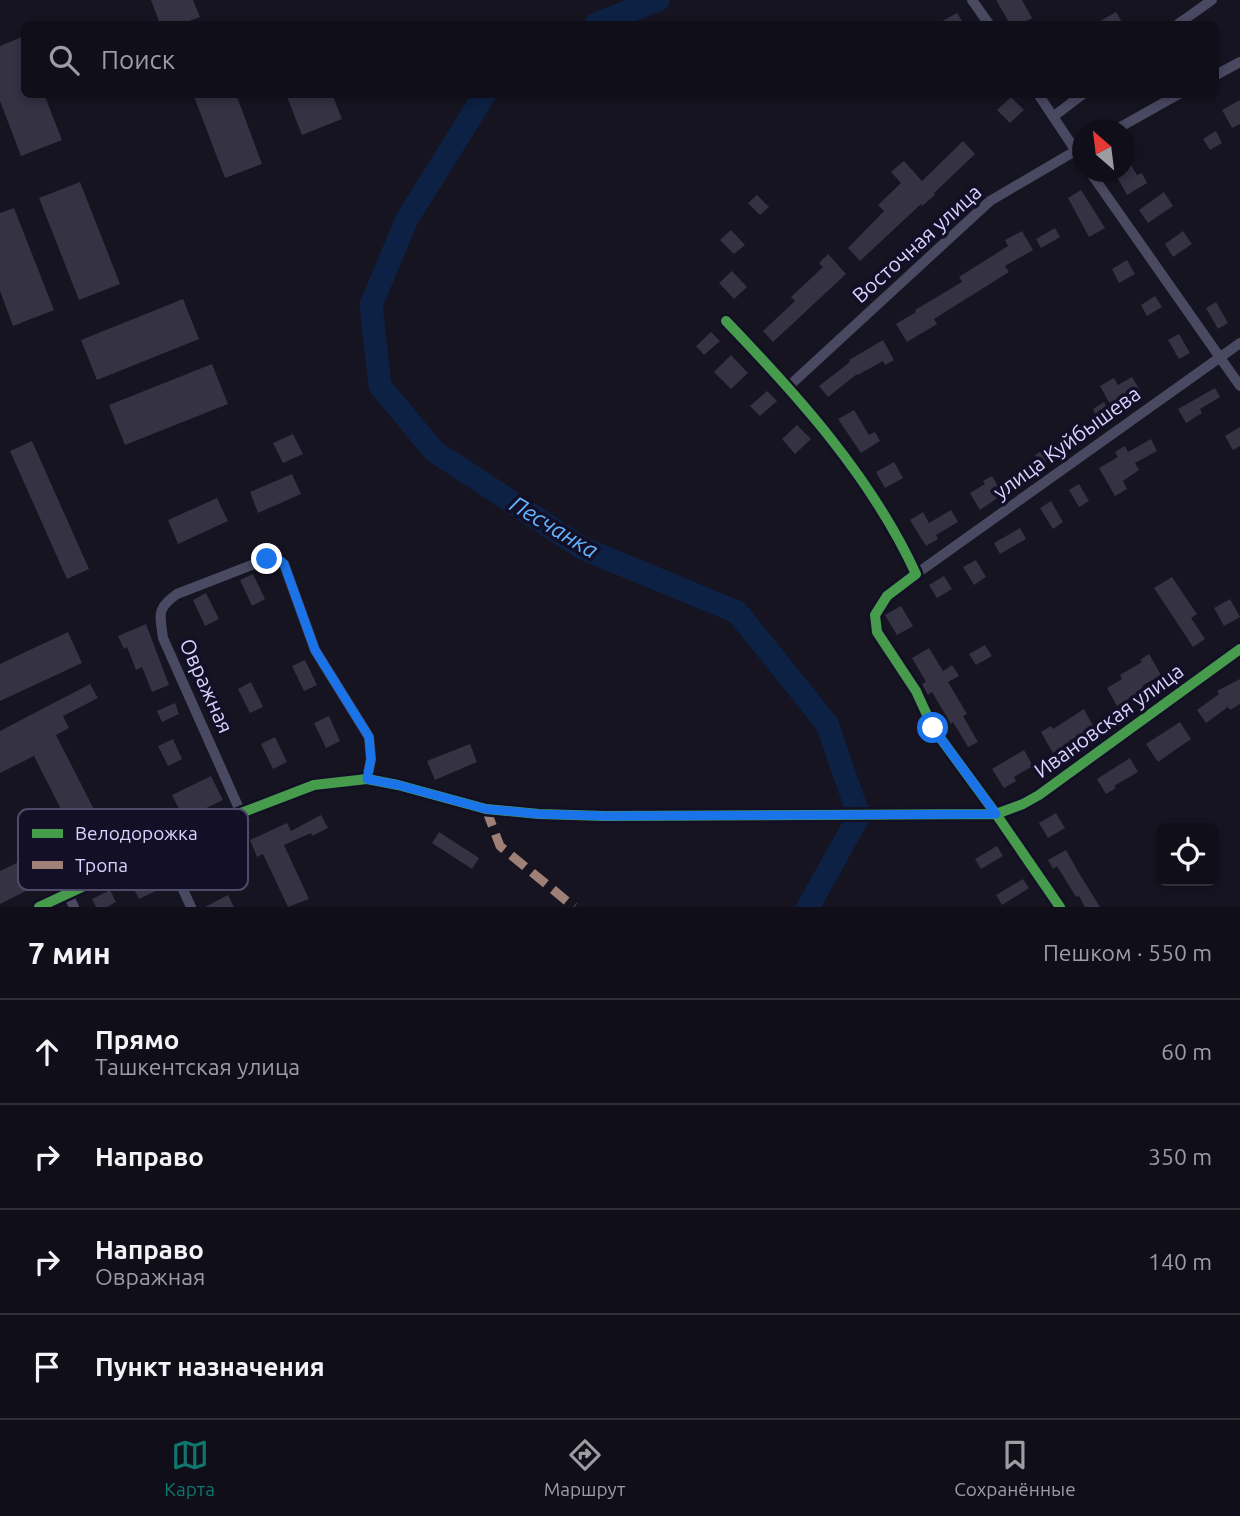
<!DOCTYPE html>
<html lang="ru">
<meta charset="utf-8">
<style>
body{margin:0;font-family:Ubuntu,sans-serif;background:#1e1d26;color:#f1f3f6}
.controls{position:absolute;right:21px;bottom:21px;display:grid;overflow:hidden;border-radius:10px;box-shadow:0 4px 10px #0003}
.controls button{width:63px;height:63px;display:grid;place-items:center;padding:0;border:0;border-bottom:2px solid #302f38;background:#100f19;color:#f1f3f6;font:35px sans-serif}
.compass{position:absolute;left:1072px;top:119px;width:63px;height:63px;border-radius:50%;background:#100f19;box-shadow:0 4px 10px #0003;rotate:332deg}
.stop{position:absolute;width:21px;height:21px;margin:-16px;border:5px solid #1a73e8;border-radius:50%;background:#fff}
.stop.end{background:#1a73e8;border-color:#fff;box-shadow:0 2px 7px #0008}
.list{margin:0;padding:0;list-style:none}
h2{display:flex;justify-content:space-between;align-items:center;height:91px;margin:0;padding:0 28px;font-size:30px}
h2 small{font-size:23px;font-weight:400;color:#9c9ca2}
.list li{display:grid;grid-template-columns:46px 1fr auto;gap:21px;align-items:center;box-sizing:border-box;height:105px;padding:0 28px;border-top:2px solid #302f38}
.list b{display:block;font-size:26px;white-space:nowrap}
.list p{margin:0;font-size:23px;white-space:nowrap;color:#9c9ca2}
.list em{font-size:23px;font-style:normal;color:#9c9ca2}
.icon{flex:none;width:38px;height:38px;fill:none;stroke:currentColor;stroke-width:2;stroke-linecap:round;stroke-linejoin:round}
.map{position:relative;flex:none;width:1240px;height:907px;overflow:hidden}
.search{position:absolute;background:#100f19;box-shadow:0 4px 10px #0003;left:21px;right:21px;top:21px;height:77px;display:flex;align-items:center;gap:18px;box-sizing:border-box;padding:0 24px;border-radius:10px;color:#9c9ca2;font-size:26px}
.sheet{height:511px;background:#100f19}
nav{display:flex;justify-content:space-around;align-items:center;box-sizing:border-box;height:98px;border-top:2px solid #302f38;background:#100f19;font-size:19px;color:#9c9ca2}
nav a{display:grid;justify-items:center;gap:4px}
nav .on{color:#0f766e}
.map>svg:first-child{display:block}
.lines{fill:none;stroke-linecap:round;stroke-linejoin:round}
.river{stroke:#0d2144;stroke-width:23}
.building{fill:#343243}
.minor{stroke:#4a4962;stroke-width:10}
.tertiary{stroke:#4a4962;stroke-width:12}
.quiet{stroke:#9e8076;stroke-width:9;stroke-dasharray:18 9;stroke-linecap:butt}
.cycleway-casing{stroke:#130f26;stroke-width:15}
.cycleway{stroke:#469c4c;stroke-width:10}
.route{stroke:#1a73e8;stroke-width:9}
.labels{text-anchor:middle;stroke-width:7;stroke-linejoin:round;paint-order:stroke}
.street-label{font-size:21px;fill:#d9d4ff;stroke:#130f26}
.water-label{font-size:23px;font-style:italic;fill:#62b6ff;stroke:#130f26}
.key{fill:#130f26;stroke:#4e4a67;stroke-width:2}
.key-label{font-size:19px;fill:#d9d4ff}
</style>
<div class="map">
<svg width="1240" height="907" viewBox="0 0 1240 907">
<rect width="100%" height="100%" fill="#161421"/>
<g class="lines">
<path class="river" d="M596,24L658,0
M485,94L407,219L371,305L380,386L434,451L582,548L737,612L827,724L859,816L808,907"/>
</g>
<path class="building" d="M151,0H193L200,17L181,24H160Z
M996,0H1022L1032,18L1020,24H1010Z
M1116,12L1123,24H1095Z
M957,13L964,24H937Z
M22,37L24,45V94H44L62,140L21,156L0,101V46Z
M193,94H236L262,164L225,178Z
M286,94H332L342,119L302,135Z
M1011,97L1024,110L1010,123L997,110Z
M1240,100V124L1232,128L1222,110Z
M1216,131L1222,143L1210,150L1203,139Z
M963,141L975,154L934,193L935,195L922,206L921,204L860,261L848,248L884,211L878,205L901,183L891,172L904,161L922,181Z
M1124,153L1137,175L1142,173L1147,183L1127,195L1114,172H1124Z
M80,182L120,284L79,300L39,198Z
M1081,190L1105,228L1089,237L1068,198Z
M1164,192L1173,206L1148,223L1139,210Z
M757,195L769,207L760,215L748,203Z
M14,208L54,310L13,326L0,291V213Z
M1055,228L1060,237L1041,248L1036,239Z
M731,230L745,245L734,254L720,240Z
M1022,231L1033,250L1005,266L1009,272L934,319L937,324L907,342L896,324L916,312L915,310L962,282L959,277L1008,246L1005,240Z
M1183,231L1192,244L1173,257L1165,244Z
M828,254L846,274L773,342L763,331L795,301L791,297L823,267L819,263Z
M1127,260L1135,274L1119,283L1112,269Z
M732,271L747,287L734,299L719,283Z
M1155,296L1162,307L1147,316L1141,305Z
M183,299L199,339L97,380L81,340Z
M1216,302L1228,323L1218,329L1206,308Z
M711,332L720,341L704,355L696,346Z
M1179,334L1190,353L1179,359L1168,340Z
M883,340L894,360L885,365L883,361L858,375L857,374L828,397L819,386L850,362L849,360Z
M731,355L748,373L731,389L714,372Z
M212,364L228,404L125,445L109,405Z
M1132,377L1141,392L1130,398L1127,394L1110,404L1100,386L1114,378L1118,385Z
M1215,388L1220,397L1200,409L1202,413L1186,423L1178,409Z
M767,391L777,401L760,416L750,406Z
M1104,402L1111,414L1099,421L1093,409Z
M854,410L869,435L875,432L880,441L861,453L838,419Z
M797,425L811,439L795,454L782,439Z
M1240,427V446L1233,450L1225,436Z
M293,434L303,454L283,463L273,443Z
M1151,439L1157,451L1135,463L1139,470L1123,481L1127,489L1115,496L1099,468L1118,457L1115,452L1125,446L1128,452Z
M32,441L89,569L67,579L10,451Z
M1053,444L1059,454L1040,465L1035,455Z
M894,462L903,478L885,488L876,472Z
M292,474L301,494L258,513L250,492Z
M992,476L1003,494L980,510L970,493L985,484L983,481Z
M1079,484L1089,501L1079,507L1069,490Z
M217,498L228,521L178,544L168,520Z
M1051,501L1063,522L1053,529L1040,508Z
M951,510L958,522L936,535L938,539L926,546L910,520L923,512L929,523Z
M1020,528L1026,539L1000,554L994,543Z
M976,560L986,577L974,585L963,567Z
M253,574L265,599L252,606L240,580Z
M944,576L952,589L937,598L929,585Z
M1172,577L1197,614L1191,618L1205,639L1193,647L1154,588Z
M206,593L219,619L205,626L193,600Z
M1230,599L1240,617L1224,626L1214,608Z
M901,606L913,626L897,635L885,615Z
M146,624L169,685L152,692L142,667L136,670L127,647L124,649L118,636Z
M68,632L82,663L0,701V664Z
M985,645L992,656L976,665L969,654Z
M929,648L943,671L952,665L959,676L948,682L967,714L963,716L978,742L968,747L953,722L951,724L932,692L928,695L922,684L926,682L912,658Z
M1149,654L1161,675L1142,686L1144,689L1117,706L1107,688L1122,679L1120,675L1142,662L1140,660Z
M305,660L317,685L304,691L292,666Z
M1240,679V704L1230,710L1228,707L1206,723L1197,710L1219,694L1217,691Z
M251,682L263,707L250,713L238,689Z
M90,684L98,698L63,716L69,728L56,735L104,829L138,812L150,835L115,853L106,836L81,849L34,756L0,773V731Z
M175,703L179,714L162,722L157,711Z
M1084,709L1093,726L1053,753L1041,732L1051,726L1053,729Z
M329,716L340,741L326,748L314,723Z
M1180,722L1191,739L1158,762L1146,744Z
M275,737L287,762L273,769L261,744Z
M173,739L182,759L168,766L158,746Z
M470,744L477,762L435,780L427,761Z
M1024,750L1033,766L1014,777L1016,781L1004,788L992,769Z
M1130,758L1138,772L1114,786L1116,788L1106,794L1097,779Z
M211,776L223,800L184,819L172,795Z
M1056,813L1065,828L1048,838L1039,823Z
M321,815L328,828L312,836L311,833L284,845L309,899L288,907L263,854L257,857L250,840L287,823L291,831Z
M439,832L479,858L472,869L432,843Z
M997,846L1003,856L981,869L975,859Z
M1066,850L1079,873L1100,907H1085L1079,896L1076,897L1057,866L1053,869L1048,860Z
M31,856L44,882L0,904V871Z
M156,873L164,887L139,899L132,885Z
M1023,879L1029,888L1002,905L996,895Z
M110,890L116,902L107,907H96L92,899Z
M228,895L234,907H205Z"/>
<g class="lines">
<path class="minor" d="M972,0L989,24
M1178,24L1212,0
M1216,75L1240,62
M1038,94L1082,160
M1054,116L1083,94
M1115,130L1179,94
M1090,172L1240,386
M726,321C799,397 872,478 916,574L887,596L875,615L877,632L916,691L933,728L996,814L1060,907
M789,386L990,201L1082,147
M916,574L1240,343
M314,785L367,779L398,785L486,809L539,814L605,816L996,814L1023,804L1039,795L1240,649
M241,813L163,638C160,614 156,609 177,594L267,559H277L284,564L315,650L369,737L371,759L367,779
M165,850L191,907
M67,893L74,907"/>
<path class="tertiary" d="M39,907L241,813L314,785"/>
<path class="quiet" d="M486,809L500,846L574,907"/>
<defs>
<path id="cycleway" d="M726,321C799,397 872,478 916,574L887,596L875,615L877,632L916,691L933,728L996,814L1060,907
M39,907L241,813L314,785L367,779L398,785L486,809L539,814L605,816L996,814L1023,804L1039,795L1240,649"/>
</defs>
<use href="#cycleway" class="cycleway-casing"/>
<use href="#cycleway" class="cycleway"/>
</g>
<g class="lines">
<path class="route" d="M267,559L277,558L284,564L315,650L369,737L371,759L367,779L398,785L486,809L539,814L606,816L996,814L933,728"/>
</g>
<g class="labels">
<g class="street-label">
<text transform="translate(917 244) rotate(-42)" y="7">Восточная улица</text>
<text transform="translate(1067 443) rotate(-36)" y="7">улица Куйбышева</text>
<text transform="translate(206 686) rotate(66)" y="7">Овражная</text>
<text transform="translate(1109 721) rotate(-36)" y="7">Ивановская улица</text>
</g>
<g class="water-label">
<text transform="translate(554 527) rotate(31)" y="8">Песчанка</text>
</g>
</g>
<rect x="18" y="809" width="230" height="81" rx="10" class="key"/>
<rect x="32" y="829" width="31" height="9" fill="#469c4c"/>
<rect x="32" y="861" width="31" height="8" fill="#9e8076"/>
<g class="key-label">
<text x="75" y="840">Велодорожка</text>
<text x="75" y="872">Тропа</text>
</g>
</svg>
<div class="controls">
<button><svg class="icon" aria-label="locate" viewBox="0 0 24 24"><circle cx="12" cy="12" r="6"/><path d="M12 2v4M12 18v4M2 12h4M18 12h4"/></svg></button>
</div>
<svg class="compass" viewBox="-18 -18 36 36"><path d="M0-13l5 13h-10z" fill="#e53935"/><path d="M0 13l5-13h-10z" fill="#9c9ca2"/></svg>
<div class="stop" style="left:933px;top:728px"></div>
<div class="stop end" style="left:267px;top:559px"></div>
<div class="search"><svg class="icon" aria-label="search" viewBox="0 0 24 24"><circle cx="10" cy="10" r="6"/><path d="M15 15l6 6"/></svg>Поиск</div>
</div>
<section class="sheet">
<h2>7 мин<small>Пешком · 550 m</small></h2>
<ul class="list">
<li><svg class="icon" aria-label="ahead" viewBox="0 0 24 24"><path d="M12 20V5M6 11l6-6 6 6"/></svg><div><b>Прямо</b><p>Ташкентская улица</p></div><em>60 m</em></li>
<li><svg class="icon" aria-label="right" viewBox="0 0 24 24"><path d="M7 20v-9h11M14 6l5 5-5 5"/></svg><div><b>Направо</b></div><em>350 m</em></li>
<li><svg class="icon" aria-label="right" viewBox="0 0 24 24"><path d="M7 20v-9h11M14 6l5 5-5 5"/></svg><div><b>Направо</b><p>Овражная</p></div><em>140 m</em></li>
<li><svg class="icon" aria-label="arrive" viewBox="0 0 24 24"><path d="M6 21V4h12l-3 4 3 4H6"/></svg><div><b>Пункт назначения</b></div></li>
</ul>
</section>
<nav>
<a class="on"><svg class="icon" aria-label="map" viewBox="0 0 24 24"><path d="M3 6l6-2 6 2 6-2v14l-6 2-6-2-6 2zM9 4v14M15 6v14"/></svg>Карта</a>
<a><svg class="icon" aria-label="directions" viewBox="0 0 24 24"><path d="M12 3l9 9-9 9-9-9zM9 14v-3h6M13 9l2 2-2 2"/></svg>Маршрут</a>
<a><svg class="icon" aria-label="saved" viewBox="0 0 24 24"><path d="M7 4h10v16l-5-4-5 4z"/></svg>Сохранённые</a>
</nav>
